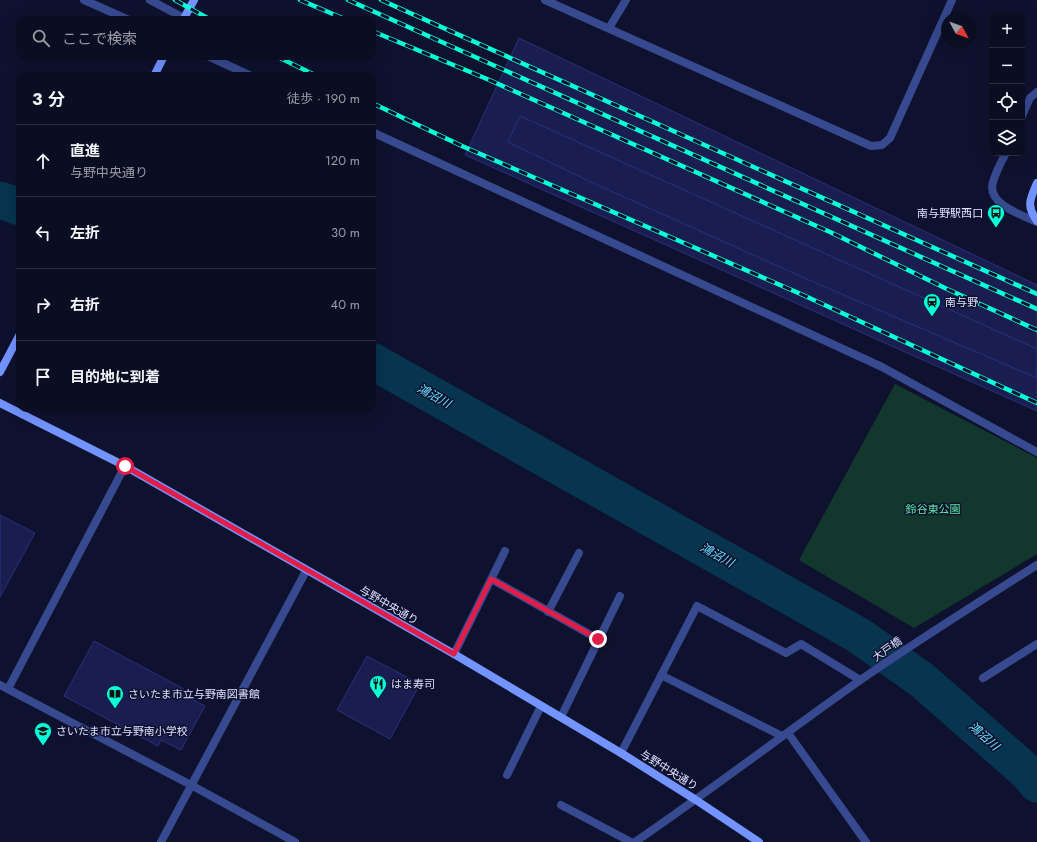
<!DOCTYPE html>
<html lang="ja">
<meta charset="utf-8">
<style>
body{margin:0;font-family:Jost,"Noto Sans JP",sans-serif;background:#191c2f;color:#f1f3f6}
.controls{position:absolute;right:12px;top:12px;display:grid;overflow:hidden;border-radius:8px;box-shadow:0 4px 16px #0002}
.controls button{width:36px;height:36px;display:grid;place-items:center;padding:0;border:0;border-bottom:1px solid #2b2e40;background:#0b0e22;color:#f1f3f6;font:20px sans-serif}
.compass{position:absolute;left:941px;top:12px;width:36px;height:36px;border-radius:50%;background:#0b0e22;box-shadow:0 4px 16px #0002;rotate:131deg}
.stop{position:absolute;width:12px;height:12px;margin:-9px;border:3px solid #e11d48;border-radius:50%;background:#fff}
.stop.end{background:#e11d48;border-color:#fff;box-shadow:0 1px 4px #0008}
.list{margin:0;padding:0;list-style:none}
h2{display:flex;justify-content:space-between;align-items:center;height:52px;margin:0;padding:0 16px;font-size:17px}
h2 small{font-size:13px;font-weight:400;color:#9a9ca5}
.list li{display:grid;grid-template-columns:26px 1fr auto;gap:12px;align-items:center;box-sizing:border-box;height:72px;padding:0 16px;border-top:1px solid #2b2e40}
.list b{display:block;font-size:15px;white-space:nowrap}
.list p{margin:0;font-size:13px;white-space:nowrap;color:#9a9ca5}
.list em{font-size:13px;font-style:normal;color:#9a9ca5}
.icon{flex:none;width:22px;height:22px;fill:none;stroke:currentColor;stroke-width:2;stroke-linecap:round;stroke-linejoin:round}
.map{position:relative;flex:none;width:1037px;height:842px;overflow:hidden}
.search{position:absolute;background:#0b0e22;box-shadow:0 4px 16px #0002;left:16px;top:16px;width:360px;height:44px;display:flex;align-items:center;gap:10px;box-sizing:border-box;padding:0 14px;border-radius:12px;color:#9a9ca5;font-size:15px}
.panel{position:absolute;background:#0b0e22;box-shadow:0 4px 16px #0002;left:16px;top:72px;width:360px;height:340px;border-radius:12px}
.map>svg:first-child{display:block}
.green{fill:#12382d}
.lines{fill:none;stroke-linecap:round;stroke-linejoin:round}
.river{stroke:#07344f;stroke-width:37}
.building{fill:#1a1d50;stroke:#2a2f7e}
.lane{stroke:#374a90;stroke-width:8}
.street{stroke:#374a90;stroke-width:8}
.secondary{stroke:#7393ff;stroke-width:8}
.rail-casing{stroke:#08ffd8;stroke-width:4.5}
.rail{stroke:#0f122e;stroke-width:3;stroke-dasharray:9;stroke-linecap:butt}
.route{stroke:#e11d48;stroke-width:5}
.labels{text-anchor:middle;stroke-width:3;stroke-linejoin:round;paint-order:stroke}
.poi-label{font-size:11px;fill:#dce1ff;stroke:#0f122e;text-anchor:start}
.park-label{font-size:11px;fill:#5deaa2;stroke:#0f122e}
.street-label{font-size:11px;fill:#dce1ff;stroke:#0f122e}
.water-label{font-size:12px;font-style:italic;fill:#6ae0ff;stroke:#0f122e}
</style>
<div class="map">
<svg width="1037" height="842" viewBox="0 0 1037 842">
<rect width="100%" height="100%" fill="#0f122e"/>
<path class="green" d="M895,384L1037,458V554L914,628L799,560Z"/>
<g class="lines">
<path class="river" d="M0,200L20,207
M372,361L858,635L922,680L1028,773L1037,784"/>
</g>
<path class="building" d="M519,38L1037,285V411L465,155Z
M520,116L1037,349V378L809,280L591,182L508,142Z
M0,515L35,533L0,597Z
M94,641L184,689L182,694L205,706L181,750L161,740L158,746L64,696Z
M367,656L420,684L390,739L337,710Z"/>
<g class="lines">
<path class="lane" d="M1022,116L1030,98L1037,92
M1006,153C1001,162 996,172 993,182C986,204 1022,215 1037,222
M491,579L598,639
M548,612L579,553
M454,654L505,551
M661,675L782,736
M983,678L1037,644
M8,689L125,466
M561,717L620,596
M788,733L866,842
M621,753L697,606L786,653L801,644L860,680
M507,775L541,706
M561,805L631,842"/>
<path class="street" d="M84,0L129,20
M150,0L184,18
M545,0L871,146L882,145L890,138L952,0
M609,28L626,0
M208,56L251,76
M372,132L882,367L1037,452
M0,685L191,785L295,842
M161,842L306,571
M635,842C711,790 784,734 859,681C917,641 977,603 1037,565"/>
<path class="secondary" d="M183,20L194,0
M154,76L164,56
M1037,183C1030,199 1026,206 1037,221
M0,372L20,334
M0,403L125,466L454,654L621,753L696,800L759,842"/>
<defs>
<path id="rail" d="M175,0L211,20
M300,0L347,20
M348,0L1037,309
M381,0L1037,294
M372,31L487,79L830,232L947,289L1037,330
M276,56L317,76
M372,103L462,146L803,295L1037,403"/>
</defs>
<use href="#rail" class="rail-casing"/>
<use href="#rail" class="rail"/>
</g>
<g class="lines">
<path class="route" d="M125,466L454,654L491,579L598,639"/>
</g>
<defs>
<symbol id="bus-pin" viewBox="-11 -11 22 30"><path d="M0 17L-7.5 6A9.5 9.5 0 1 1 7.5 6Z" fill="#08ffd8" stroke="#0f122e"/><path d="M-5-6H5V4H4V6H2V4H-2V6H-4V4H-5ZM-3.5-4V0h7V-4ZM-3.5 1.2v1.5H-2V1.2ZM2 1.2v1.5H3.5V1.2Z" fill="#111"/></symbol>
<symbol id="station-pin" viewBox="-11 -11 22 30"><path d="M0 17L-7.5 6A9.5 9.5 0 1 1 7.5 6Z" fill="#08ffd8" stroke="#0f122e"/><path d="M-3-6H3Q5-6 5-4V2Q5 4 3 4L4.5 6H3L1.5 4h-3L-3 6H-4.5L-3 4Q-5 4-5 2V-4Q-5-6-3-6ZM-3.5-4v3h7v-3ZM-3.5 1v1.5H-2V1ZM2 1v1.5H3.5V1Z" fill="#111"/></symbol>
<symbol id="restaurant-pin" viewBox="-11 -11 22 30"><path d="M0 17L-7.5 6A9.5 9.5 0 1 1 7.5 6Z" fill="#08ffd8" stroke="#0f122e"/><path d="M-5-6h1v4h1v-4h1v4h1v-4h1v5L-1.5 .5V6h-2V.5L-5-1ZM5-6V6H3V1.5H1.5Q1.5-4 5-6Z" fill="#111"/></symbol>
<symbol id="library-pin" viewBox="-11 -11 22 30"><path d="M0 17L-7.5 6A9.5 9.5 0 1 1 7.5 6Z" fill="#08ffd8" stroke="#0f122e"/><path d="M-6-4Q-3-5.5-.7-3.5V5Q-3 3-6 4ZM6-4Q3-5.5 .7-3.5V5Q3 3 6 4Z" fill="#111"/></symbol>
<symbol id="school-pin" viewBox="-11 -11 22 30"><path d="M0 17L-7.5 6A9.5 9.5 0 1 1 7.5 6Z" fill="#08ffd8" stroke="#0f122e"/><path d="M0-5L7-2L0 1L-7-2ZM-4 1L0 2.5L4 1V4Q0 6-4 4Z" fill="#111"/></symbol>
</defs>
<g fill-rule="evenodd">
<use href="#bus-pin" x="986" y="203" width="20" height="27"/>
<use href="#station-pin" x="922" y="292" width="20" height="27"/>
<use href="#restaurant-pin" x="368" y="674" width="20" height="27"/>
<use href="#library-pin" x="105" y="684" width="20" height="27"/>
<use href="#school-pin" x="33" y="721" width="20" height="27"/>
</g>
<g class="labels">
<g class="poi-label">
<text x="983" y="217" text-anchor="end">南与野駅西口</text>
<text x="945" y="306">南与野</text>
<text x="391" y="688">はま寿司</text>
<text x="128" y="698">さいたま市立与野南図書館</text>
<text x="56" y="735">さいたま市立与野南小学校</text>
</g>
<g class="park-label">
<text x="933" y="513">鈴谷東公園</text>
</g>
<g class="street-label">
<text transform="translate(389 605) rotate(30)" y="4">与野中央通り</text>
<text transform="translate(887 649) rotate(-35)" y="4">大戸橋</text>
<text transform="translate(669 770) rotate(32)" y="4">与野中央通り</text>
</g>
<g class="water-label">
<text transform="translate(434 396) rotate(29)" y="4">鴻沼川</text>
<text transform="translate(717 555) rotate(29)" y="4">鴻沼川</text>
<text transform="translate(984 736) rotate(42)" y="4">鴻沼川</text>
</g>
</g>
</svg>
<div class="controls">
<button>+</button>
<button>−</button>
<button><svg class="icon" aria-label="locate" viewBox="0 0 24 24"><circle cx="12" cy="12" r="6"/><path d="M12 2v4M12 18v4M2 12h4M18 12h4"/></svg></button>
<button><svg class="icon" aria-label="layers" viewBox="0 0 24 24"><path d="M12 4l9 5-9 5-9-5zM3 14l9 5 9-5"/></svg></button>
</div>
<svg class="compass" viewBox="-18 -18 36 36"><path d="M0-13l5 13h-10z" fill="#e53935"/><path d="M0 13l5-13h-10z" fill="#9a9ca5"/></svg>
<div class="stop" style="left:125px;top:466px"></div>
<div class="stop end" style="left:598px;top:639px"></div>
<div class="search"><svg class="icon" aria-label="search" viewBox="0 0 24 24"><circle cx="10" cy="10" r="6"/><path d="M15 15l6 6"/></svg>ここで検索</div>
<section class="panel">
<h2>3 分<small>徒歩 · 190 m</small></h2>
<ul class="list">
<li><svg class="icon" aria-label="ahead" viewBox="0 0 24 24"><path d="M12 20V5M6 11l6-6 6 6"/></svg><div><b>直進</b><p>与野中央通り</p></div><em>120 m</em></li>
<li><svg class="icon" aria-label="left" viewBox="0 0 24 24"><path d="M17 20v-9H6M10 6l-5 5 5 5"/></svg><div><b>左折</b></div><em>30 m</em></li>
<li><svg class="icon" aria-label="right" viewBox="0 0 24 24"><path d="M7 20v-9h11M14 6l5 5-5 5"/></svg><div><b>右折</b></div><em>40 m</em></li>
<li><svg class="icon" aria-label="arrive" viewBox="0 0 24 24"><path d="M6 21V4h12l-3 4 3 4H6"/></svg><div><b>目的地に到着</b></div></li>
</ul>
</section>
</div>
